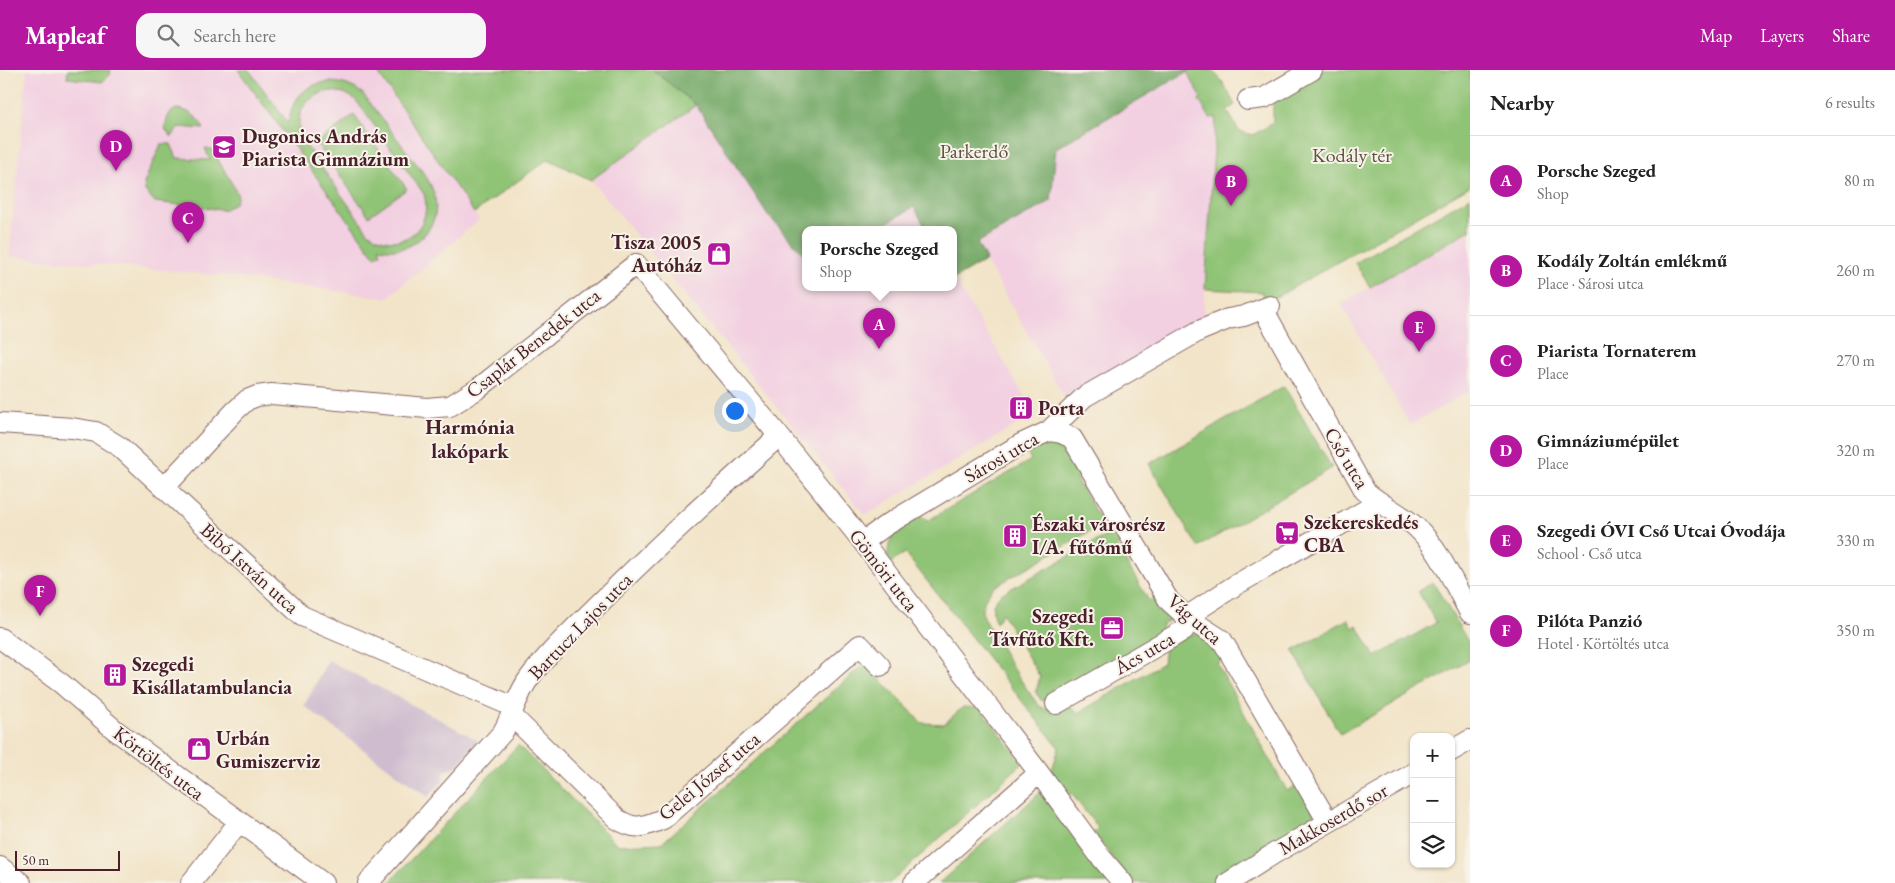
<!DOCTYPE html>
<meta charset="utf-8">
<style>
body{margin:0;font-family:"EB Garamond",serif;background:#f6f6f6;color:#222}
.controls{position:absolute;right:15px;bottom:15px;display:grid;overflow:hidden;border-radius:10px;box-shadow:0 1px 4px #0004}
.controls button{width:45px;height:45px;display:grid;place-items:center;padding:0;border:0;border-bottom:1px solid #e0e0e0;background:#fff;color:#222;font:25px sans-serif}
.scale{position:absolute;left:15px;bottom:12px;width:105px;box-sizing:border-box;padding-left:5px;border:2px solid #4a1f2b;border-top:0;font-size:14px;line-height:18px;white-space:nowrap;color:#4a1f2b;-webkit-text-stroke:4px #f7f3e8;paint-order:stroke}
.you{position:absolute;left:734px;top:340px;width:18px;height:18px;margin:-12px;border:4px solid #fff;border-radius:50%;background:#1a73e8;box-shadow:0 0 0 8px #1a73e833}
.badge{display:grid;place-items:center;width:32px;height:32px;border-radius:50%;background:#b5179e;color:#fff;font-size:16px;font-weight:700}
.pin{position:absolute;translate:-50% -41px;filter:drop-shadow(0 1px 2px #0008)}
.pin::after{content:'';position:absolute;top:26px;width:18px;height:15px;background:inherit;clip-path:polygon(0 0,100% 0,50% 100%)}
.popup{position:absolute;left:802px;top:156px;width:155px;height:65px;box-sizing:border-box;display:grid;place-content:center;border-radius:10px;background:#fff;filter:drop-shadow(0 1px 4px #0005);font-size:16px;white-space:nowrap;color:#767676}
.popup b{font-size:19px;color:#222}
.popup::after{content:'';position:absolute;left:50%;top:100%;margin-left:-10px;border:10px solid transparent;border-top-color:#fff}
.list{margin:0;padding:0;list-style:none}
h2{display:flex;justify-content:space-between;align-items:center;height:65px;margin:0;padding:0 20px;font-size:21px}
h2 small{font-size:16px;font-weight:400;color:#767676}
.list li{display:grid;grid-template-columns:32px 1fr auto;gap:15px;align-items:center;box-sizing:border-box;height:90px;padding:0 20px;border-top:1px solid #e0e0e0}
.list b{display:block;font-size:19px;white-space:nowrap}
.list p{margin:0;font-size:16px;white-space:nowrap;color:#767676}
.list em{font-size:16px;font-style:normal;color:#767676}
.icon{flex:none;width:28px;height:28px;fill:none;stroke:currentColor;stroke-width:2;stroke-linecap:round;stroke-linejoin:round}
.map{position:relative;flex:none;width:1470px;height:813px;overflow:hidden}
header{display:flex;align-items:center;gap:30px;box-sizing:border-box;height:70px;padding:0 25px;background:#b5179e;color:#fff}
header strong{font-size:24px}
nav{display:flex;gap:28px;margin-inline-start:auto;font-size:18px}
.search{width:350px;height:45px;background:#f6f6f6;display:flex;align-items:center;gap:12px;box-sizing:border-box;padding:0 18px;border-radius:15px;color:#767676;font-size:19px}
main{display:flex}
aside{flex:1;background:#fff}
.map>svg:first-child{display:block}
.built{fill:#f2cfe1}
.industrial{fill:#cfbdcf}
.green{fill:#8fc375;stroke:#6c7150;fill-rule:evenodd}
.forest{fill:#73a966;stroke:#5e6448}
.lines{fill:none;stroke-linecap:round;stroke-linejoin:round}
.minor-casing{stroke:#856462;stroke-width:22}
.minor{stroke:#fff;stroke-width:20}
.labels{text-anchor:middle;stroke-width:4;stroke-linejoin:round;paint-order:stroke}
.poi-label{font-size:20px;font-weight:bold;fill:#4a1f2b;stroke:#f7f3e8;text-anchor:start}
.park-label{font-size:20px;fill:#5f5041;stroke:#f7f3e8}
.street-label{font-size:20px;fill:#4a1f2b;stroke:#f7f3e8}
.neighbourhood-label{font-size:21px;font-weight:bold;fill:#4a1f2b;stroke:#f7f3e8}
</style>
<header>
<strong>Mapleaf</strong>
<div class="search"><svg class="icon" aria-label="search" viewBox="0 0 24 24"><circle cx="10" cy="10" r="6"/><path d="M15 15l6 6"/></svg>Search here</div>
<nav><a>Map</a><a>Layers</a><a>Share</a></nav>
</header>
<main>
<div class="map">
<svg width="1470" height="813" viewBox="0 0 1470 813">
<rect width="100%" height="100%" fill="#f7f3e8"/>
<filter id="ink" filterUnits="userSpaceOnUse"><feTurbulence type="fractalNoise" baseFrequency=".02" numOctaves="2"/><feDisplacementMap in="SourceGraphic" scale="10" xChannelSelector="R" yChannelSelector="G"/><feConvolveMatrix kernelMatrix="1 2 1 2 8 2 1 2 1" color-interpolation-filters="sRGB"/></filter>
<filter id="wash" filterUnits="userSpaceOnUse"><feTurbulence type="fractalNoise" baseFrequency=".0096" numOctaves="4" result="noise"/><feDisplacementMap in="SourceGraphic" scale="20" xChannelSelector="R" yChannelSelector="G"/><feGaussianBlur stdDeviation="1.12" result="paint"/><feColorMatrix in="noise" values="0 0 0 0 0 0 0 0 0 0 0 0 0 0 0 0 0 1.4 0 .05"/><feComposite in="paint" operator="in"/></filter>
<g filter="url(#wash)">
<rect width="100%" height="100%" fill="#f2e4c8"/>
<path class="built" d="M27,0H376L479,150L387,228L227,206L9,186Z
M1187,2L1201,27L1199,30L1210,48L1216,47L1203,249L1064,326L976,174L1051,131L1056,78Z
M696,35L768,145L805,186V218H953V207L1035,344L865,445L591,110Z
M914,137L927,160H874Z
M1470,160V321L1410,355L1341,234Z"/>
<path class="industrial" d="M328,590L478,670L456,697L444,701L443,711L428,727L304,636Z"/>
<path class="green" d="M68,0H111L110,5L102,12L67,8Z
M238,0H249L288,53C289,48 290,43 292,38C304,8 340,5 363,24C377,42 391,61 405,79C416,94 432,110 435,128C438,142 433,157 422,167C410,179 396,181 379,178L381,183L375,187ZM330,21L344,23L355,29L424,124C434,160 398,185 368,162L302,70C292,46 306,25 330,21Z
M376,0H653L696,35L591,110L548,89L474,143Z
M1190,0H1212L1222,11L1235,35L1227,40L1239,61L1253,65L1273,53V28L1322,0H1470V116L1263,235L1262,222L1205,219L1216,47L1210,48L1199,30L1201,27L1187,2Z
M177,39C191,40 198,48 204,59L179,57L172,67L165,59C167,50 167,42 177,39Z
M354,45L407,119L369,146L316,73Z
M161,74H171L177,88L210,90L205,78L212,79L234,117L238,126L235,133L224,140L155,132L145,121L144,113Z
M1470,127V160L1370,217L1355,193Z
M1284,316L1332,398L1198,477L1149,394Z
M1048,368L1068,375L1084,402L1076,409L1098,446L1106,441L1108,446L1106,452L994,517C988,524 982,531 982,541C983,551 1032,631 1041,637C1049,642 1062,638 1071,636L1078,643L1163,593L1165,576L1195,563L1212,572L1225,588L1217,594L1287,721L1299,714L1315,745L1311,754L1218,813H1132L1093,763L1098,758L1071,723L1066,726L1050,706L1059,678L905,483L889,494C884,466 898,457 920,444L927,451L1031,390L1026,380Z
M1116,460L1125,471L1116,475L1149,531L1156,526L1176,546L1162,555L1159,566L1047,632L1041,630L1036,622L1040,607L1002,543L996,553C991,541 991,533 1001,524Z
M1433,512L1470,575V590L1340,664L1293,581L1348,549L1353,558L1357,555L1375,587L1436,553L1418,521Z
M865,593L922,653L944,654L963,637L980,638L1023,693L890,813H389L518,675L618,775L662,773Z
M1043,720L1116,813H939Z"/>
<path class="forest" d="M653,0H1190L1056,78L1051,131L977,173L986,190L954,209L953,160H927L914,137L874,160H805V186L768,145L696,35Z"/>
</g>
<g filter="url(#ink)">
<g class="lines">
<defs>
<path id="minor" d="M1248,30L1264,28L1312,0
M1263,239L1365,421C1381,435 1400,443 1416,457C1439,478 1455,516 1470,543
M0,353L72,358L96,362L120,377L302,546L514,637
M1049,361L1061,363L1072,368L1169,531L1189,549L1222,570L1328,752
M164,418L235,341L247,330L257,326L272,324L427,338L450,336L479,318L636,194L779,366L863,472L1039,703L1099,785L1123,813
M863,472L885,456L1021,374L1049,361L1084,327L1199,261L1228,249L1244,246L1270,236
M0,568L62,614L115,660L323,813
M1056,634L1174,566L1184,560L1194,542L1234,516L1378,433
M512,646L617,749C636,761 643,757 663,749L860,575L880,596
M1451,681L1470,670
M0,797L21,813
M191,813L239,752
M368,813L503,662C513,644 517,624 530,607C553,577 582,551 609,524C664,470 721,418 779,366
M914,813L1039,703
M1228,813L1275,783L1414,703"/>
</defs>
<use href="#minor" class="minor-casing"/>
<use href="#minor" class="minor"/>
</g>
</g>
<defs>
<symbol id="school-square" viewBox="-11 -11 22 22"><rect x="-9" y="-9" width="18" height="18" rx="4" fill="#b5179e" stroke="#f7f3e8"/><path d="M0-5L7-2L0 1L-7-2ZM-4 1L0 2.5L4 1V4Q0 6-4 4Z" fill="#fff"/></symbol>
<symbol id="shop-square" viewBox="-11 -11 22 22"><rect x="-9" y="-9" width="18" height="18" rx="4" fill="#b5179e" stroke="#f7f3e8"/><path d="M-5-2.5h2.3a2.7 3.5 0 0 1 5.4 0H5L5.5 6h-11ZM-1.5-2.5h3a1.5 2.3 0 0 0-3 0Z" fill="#fff"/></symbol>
<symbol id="building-square" viewBox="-11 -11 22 22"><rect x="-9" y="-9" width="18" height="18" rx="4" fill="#b5179e" stroke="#f7f3e8"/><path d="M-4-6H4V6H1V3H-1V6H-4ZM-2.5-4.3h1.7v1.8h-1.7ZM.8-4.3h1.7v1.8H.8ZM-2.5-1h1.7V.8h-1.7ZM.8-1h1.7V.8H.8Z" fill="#fff"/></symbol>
<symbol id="supermarket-square" viewBox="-11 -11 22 22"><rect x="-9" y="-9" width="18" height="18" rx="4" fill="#b5179e" stroke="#f7f3e8"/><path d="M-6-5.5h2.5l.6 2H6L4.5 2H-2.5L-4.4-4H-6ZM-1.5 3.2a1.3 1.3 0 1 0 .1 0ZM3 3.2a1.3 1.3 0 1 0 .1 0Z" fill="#fff"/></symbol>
<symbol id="office-square" viewBox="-11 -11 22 22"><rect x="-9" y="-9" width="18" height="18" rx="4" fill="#b5179e" stroke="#f7f3e8"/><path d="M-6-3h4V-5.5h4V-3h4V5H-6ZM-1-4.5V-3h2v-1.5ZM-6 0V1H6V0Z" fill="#fff"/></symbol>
</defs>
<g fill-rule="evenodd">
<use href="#school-square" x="210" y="63" width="28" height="28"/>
<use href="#shop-square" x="705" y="170" width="28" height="28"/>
<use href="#building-square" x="1007" y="324" width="28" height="28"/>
<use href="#supermarket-square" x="1273" y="449" width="28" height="28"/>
<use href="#building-square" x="1001" y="452" width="28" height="28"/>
<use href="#office-square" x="1098" y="544" width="28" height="28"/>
<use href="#building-square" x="101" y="591" width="28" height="28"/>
<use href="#shop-square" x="185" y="665" width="28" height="28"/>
</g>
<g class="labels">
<g class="poi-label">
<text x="242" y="73">Dugonics András<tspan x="242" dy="23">Piarista Gimnázium</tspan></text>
<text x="702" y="179" text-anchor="end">Tisza 2005<tspan x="702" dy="23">Autóház</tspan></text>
<text x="1038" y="345">Porta</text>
<text x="1304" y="459">Szekereskedés<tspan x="1304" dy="23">CBA</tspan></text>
<text x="1032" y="461">Északi városrész<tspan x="1032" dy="23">I/A. fűtőmű</tspan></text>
<text x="1094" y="553" text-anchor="end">Szegedi<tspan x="1094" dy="23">Távfűtő Kft.</tspan></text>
<text x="132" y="601">Szegedi<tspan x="132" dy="23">Kisállatambulancia</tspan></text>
<text x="216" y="675">Urbán<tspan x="216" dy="23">Gumiszerviz</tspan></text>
</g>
<g class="park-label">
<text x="974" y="88">Parkerdő</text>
<text x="1352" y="92">Kodály tér</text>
</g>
<g class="street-label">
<text transform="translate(533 273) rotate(-38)" y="7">Csaplár Benedek utca</text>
<text transform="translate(1001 387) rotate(-30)" y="7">Sárosi utca</text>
<text transform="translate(1347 388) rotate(59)" y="7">Cső utca</text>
<text transform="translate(250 498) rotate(42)" y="7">Bibó István utca</text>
<text transform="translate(884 500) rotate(52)" y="7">Gömöri utca</text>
<text transform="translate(1195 549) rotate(41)" y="7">Vág utca</text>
<text transform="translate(580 556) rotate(-46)" y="7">Bartucz Lajos utca</text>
<text transform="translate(1144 583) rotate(-30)" y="7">Ács utca</text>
<text transform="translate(159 693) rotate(37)" y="7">Körtöltés utca</text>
<text transform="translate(709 706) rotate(-40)" y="7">Gelei József utca</text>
<text transform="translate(1333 749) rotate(-30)" y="7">Makkoserdő sor</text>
</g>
<g class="neighbourhood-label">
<text x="470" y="364">Harmónia<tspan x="470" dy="24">lakópark</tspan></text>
</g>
</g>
</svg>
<div class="controls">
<button>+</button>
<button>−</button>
<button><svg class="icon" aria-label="layers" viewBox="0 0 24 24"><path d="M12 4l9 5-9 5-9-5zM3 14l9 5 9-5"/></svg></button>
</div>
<div class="scale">50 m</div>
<div class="you"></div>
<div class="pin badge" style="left:879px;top:279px">A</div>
<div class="popup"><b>Porsche Szeged</b>Shop</div>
<div class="pin badge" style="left:1231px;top:136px">B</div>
<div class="pin badge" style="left:188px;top:173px">C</div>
<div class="pin badge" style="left:116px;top:101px">D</div>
<div class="pin badge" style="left:1419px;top:282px">E</div>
<div class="pin badge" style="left:40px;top:546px">F</div>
</div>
<aside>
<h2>Nearby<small>6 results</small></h2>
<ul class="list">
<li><span class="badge">A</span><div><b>Porsche Szeged</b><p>Shop</p></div><em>80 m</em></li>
<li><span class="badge">B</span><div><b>Kodály Zoltán emlékmű</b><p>Place · Sárosi utca</p></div><em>260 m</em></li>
<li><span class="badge">C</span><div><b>Piarista Tornaterem</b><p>Place</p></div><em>270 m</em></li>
<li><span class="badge">D</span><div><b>Gimnáziumépület</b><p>Place</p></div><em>320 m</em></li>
<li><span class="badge">E</span><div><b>Szegedi ÓVI Cső Utcai Óvodája</b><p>School · Cső utca</p></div><em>330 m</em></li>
<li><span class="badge">F</span><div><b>Pilóta Panzió</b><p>Hotel · Körtöltés utca</p></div><em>350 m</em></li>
</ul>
</aside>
</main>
